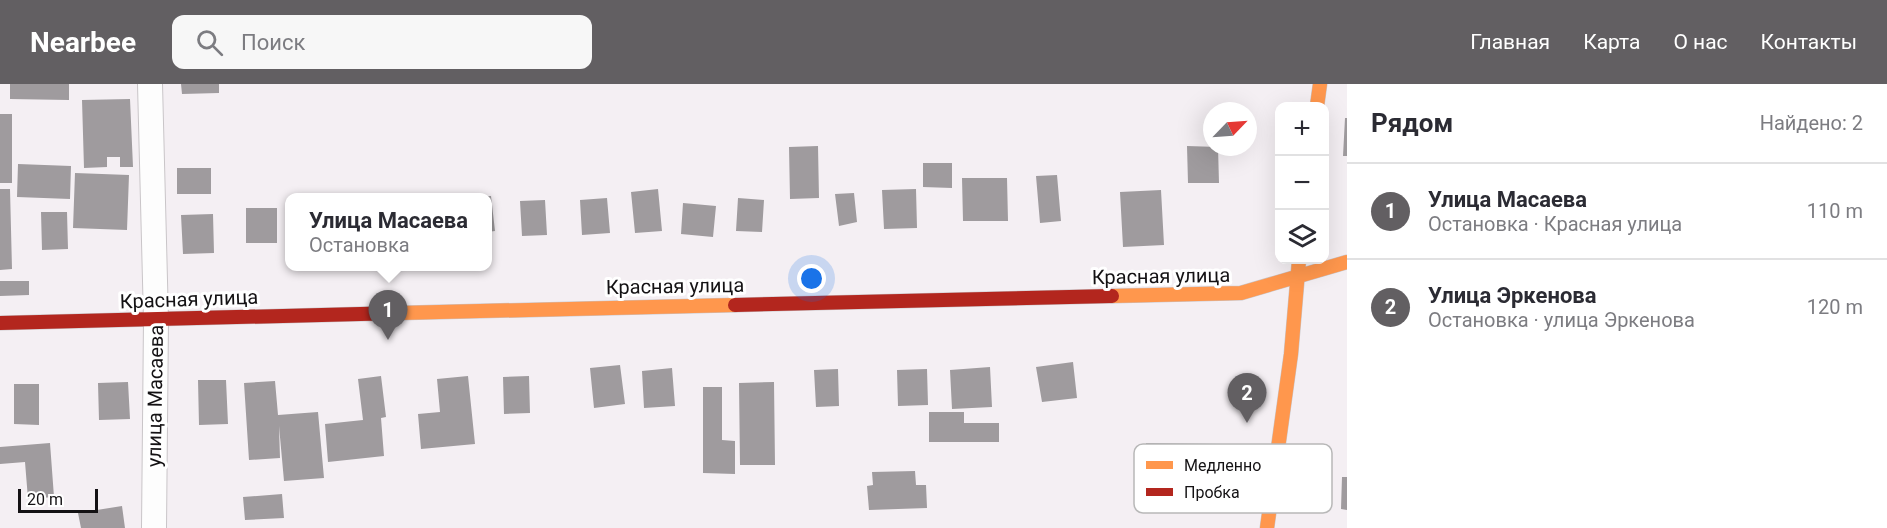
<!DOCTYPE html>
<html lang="ru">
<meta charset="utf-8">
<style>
body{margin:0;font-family:Roboto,sans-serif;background:#f7f7f7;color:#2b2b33}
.controls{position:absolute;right:18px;top:18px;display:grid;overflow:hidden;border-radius:12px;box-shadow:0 6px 24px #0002}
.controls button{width:54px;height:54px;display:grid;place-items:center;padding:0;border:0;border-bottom:2px solid #e1e1e2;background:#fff;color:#2b2b33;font:30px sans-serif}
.compass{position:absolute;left:1203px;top:18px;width:54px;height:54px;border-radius:50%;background:#fff;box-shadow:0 6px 24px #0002;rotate:65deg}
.scale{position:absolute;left:18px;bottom:15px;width:80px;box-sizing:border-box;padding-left:6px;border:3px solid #141214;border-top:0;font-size:16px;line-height:21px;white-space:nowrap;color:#141214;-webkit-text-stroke:4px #fff;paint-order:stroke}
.you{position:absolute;left:812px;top:195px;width:21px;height:21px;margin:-15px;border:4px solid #fff;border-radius:50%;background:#1a73e8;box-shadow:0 0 0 9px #1a73e833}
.badge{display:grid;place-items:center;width:39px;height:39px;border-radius:50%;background:#625f62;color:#fff;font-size:20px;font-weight:700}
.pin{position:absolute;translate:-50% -50px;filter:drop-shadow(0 2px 3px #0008)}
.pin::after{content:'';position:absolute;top:32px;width:21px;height:18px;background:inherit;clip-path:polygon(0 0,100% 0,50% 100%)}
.popup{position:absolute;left:285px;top:109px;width:207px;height:78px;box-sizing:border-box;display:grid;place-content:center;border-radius:12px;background:#fff;filter:drop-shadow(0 2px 4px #0005);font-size:20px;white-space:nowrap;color:#7c7c81}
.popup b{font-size:22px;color:#2b2b33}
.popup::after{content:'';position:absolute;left:50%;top:100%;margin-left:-12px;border:12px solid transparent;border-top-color:#fff}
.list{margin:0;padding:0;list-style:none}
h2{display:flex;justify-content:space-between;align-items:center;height:78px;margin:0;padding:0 24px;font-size:26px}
h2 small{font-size:20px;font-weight:400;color:#7c7c81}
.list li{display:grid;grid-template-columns:39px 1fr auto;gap:18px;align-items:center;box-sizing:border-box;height:96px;padding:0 24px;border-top:2px solid #e1e1e2}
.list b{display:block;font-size:22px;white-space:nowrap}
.list p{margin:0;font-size:20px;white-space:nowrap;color:#7c7c81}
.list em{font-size:20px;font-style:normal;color:#7c7c81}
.icon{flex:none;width:33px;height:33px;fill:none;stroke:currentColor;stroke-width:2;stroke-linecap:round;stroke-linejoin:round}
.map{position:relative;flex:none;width:1347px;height:444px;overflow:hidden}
header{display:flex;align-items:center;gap:36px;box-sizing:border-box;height:84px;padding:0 30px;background:#625f62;color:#fff}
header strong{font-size:28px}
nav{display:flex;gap:33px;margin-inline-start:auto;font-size:21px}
.search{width:420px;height:54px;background:#f7f7f7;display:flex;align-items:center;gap:15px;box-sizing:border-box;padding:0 21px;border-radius:12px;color:#7c7c81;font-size:22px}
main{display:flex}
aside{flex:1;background:#fff}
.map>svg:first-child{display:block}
.building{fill:#9f9b9e}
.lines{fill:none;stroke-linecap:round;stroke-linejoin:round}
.street-casing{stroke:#c9c5c8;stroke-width:26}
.slow-casing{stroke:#c9c5c8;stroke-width:15}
.jam-casing{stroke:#c9c5c8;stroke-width:15}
.street{stroke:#fdfdfd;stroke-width:24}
.slow{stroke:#ff974d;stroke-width:14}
.jam{stroke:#b3261e;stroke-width:14}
.labels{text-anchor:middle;stroke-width:6;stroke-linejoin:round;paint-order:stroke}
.street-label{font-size:20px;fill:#141214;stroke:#fff}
.key{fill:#fff;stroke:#b8b8b8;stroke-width:1.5}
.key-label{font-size:16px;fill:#141214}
</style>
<header>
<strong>Nearbee</strong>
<div class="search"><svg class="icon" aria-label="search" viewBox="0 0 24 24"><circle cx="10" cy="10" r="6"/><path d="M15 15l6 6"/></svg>Поиск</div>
<nav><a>Главная</a><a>Карта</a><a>О нас</a><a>Контакты</a></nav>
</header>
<main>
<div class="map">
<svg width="1347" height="444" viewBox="0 0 1347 444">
<rect width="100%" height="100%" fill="#f4eff3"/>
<path class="building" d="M10,0H69V16L10,15Z
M181,0H219V9L182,10Z
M130,15L133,83H120V73H107V83L84,84L82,16Z
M0,30H12V99H0Z
M1345,34H1347V72H1343Z
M818,62L819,114L790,115L789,63Z
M1187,62L1218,63L1219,99H1188Z
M923,79H952V104L923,103Z
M18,80L71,82L70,115L17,113Z
M177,84H211V110H177Z
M75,89L129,91L127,146L73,144Z
M1057,91L1061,137L1040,139L1036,92Z
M962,94H1007L1008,137H963Z
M0,105H10L12,185L0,186Z
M658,105L662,147L635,149L631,108Z
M916,105L917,144L884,145L882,106Z
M1161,106L1164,161L1123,163L1120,108Z
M854,109L857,138L839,142L835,110Z
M487,112H491L495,147L487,148Z
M607,114L610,149L582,151L580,116Z
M738,114L764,116L762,148L736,147Z
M545,116L547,151L522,152L520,117Z
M683,119L716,122L713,153L681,150Z
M246,124H277V159H246Z
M41,128H67L68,165L42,166Z
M213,130L214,169L183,170L181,131Z
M0,197H29V211L0,212Z
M1073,278L1077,314L1042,318L1036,283Z
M620,281L625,320L594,324L590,284Z
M990,283L992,323L952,325L950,286Z
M672,284L675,322L644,324L642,287Z
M838,285L839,322L816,323L814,286Z
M927,285L928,321L898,322L897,286Z
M381,292L386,333L381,334L384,372L328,378L325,340L363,336L358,295Z
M468,292L475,360L421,365L418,330L440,328L437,295Z
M529,292L530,329L504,330L503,293Z
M198,296H226L228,340L199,341Z
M275,297L278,331L318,328L324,394L284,397L279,342L280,374L249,376L244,299Z
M128,298L130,335L99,336L98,299Z
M774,298L775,381H740L739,299Z
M14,300H39V341L14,340Z
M703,303H722V356L735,357V390L703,389Z
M929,328H964V339H999V358H929Z
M50,359L54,413L28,415L25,378L0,380V363Z
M1146,359L1223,360V384H1232V396H1221V420L1146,419Z
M915,387L916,401H926L927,424L869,426L867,402L873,401L872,388Z
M1342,393H1347V426L1341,425Z
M282,410L284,434L245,436L243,413Z
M122,422L125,444H81L78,429Z"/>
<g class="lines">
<defs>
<path id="street" d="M150,0L156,236L154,444"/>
<path id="slow" d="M1317,22L1320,0
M1112,212L1241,209L1347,178
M399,229L735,221
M1267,444L1291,270L1299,176"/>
<path id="jam" d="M735,221L1112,212
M0,239L399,229"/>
</defs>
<use href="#street" class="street-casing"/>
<use href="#slow" class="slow-casing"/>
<use href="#jam" class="jam-casing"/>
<use href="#street" class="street"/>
<use href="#slow" class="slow"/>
<use href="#jam" class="jam"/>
</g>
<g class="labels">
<g class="street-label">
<text transform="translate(1161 192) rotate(-1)" y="7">Красная улица</text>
<text transform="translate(675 202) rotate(-1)" y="7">Красная улица</text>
<text transform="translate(189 215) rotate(-2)" y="7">Красная улица</text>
<text transform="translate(155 312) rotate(-89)" y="7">улица Масаева</text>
</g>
</g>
<rect x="1134" y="360" width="198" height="69" rx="9" class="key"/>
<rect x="1146" y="377" width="27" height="8" fill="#ff974d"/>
<rect x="1146" y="404" width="27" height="8" fill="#b3261e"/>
<g class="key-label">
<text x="1184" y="387">Медленно</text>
<text x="1184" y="414">Пробка</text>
</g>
</svg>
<div class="controls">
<button>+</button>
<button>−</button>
<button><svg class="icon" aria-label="layers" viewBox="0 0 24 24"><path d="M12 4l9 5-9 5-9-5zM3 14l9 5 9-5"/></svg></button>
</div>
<svg class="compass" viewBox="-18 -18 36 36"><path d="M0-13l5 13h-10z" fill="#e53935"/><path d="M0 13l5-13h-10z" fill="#7c7c81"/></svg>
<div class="scale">20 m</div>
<div class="you"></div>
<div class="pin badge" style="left:388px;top:256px">1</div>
<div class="popup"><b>Улица Масаева</b>Остановка</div>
<div class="pin badge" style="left:1247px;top:339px">2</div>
</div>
<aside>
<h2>Рядом<small>Найдено: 2</small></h2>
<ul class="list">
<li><span class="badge">1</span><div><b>Улица Масаева</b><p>Остановка · Красная улица</p></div><em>110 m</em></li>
<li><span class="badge">2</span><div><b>Улица Эркенова</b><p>Остановка · улица Эркенова</p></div><em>120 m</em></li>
</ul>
</aside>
</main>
